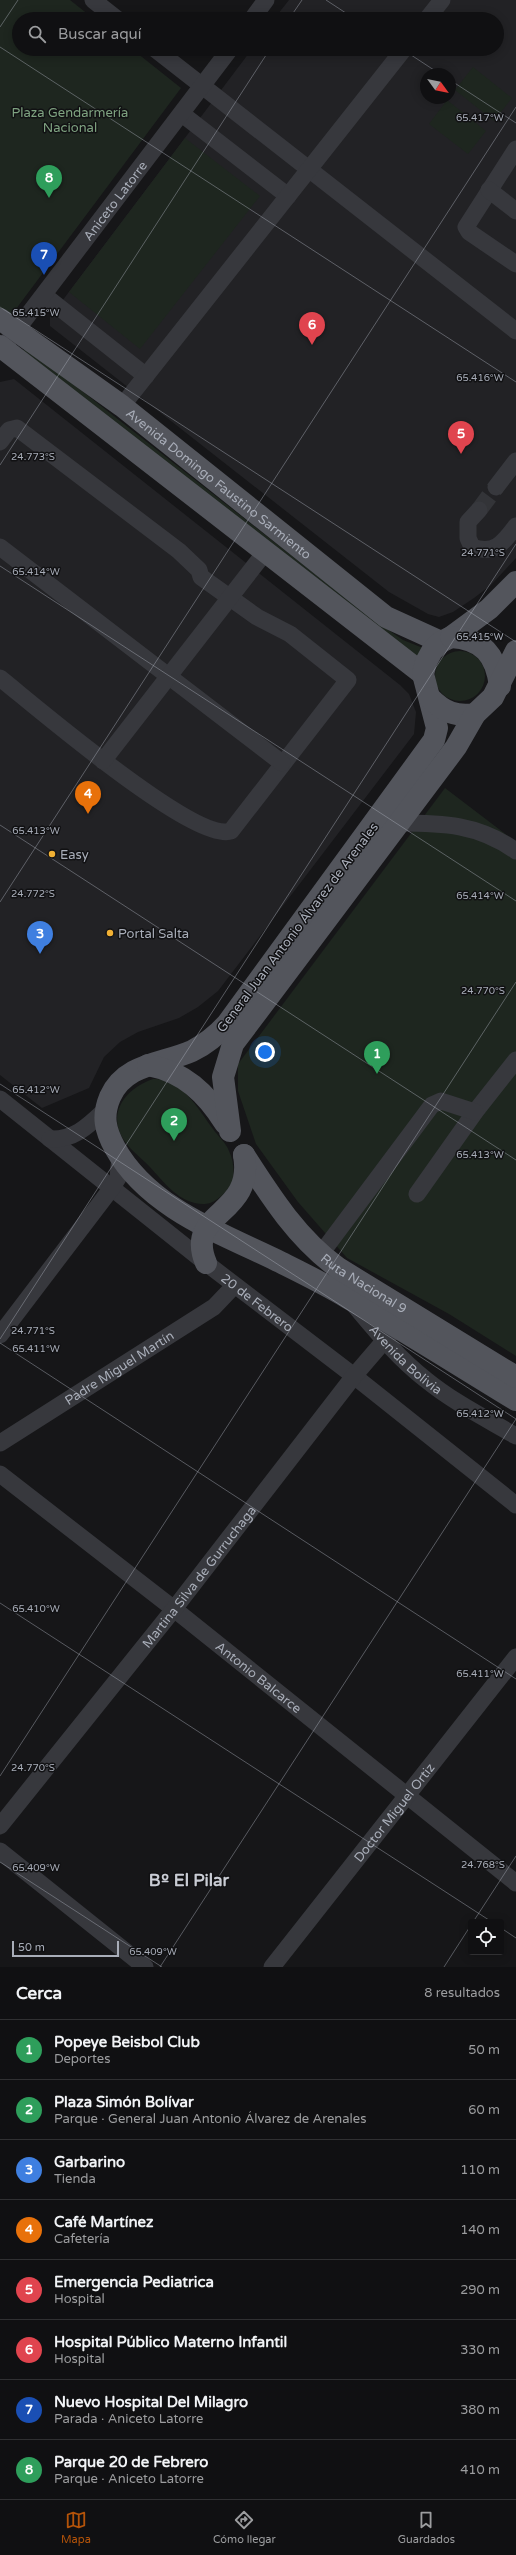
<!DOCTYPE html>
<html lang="es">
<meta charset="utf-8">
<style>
body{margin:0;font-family:"Varela Round",sans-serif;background:#1e1e20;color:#f1f3f6}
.controls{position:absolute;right:12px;bottom:12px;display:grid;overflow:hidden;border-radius:4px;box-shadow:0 2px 10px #0003}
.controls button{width:36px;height:36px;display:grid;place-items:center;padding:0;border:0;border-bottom:1px solid #303032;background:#101012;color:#f1f3f6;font:20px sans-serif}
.compass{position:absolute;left:420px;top:68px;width:36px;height:36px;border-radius:50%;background:#101012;box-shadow:0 2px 10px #0003;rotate:123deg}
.scale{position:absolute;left:12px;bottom:10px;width:107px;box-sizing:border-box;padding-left:4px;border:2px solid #a8adb8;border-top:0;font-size:11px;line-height:14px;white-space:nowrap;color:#a8adb8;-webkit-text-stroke:3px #111113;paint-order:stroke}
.you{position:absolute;left:265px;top:1052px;width:14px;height:14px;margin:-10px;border:3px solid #fff;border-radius:50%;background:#1a73e8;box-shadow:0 0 0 6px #1a73e833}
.badge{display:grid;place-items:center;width:26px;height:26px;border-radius:50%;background:#b45309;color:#fff;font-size:13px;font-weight:700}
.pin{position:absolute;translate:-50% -33px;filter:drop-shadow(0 1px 2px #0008)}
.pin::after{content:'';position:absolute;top:21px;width:14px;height:12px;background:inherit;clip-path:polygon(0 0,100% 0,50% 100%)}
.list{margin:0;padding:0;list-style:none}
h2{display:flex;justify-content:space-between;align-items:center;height:52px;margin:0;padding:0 16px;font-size:17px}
h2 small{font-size:13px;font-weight:400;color:#9c9d9f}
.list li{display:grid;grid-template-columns:26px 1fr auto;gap:12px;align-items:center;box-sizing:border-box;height:60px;padding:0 16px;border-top:1px solid #303032}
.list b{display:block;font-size:15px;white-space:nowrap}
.list p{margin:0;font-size:13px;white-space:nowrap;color:#9c9d9f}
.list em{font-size:13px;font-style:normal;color:#9c9d9f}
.icon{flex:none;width:22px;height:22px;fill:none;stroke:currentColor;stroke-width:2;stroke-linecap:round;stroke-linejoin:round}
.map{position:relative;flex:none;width:516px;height:1967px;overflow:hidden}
.search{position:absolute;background:#101012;box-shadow:0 2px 10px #0003;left:12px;right:12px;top:12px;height:44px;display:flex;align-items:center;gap:10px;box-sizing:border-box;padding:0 14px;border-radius:22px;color:#9c9d9f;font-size:15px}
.sheet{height:532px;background:#101012}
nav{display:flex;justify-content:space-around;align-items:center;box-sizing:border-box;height:56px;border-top:1px solid #303032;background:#101012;font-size:11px;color:#9c9d9f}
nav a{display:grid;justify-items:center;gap:2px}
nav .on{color:#b45309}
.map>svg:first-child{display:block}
.built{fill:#222225;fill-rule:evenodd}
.green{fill:#1e261f}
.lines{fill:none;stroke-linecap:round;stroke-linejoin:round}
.minor-tunnel{stroke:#333438;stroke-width:17;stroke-dasharray:17 8;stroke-linecap:butt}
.minor{stroke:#37383d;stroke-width:17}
.major{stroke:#53555c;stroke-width:22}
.ticks{fill:none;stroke:#a8adb8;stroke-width:1;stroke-opacity:0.45}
.poi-dot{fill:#f2b134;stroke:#111113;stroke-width:1.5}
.labels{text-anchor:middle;stroke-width:3;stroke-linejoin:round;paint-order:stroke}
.park-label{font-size:13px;fill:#7fa381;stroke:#111113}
.street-label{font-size:13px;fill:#a8adb8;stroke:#111113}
.poi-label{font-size:13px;fill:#a8adb8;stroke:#111113;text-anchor:start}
.district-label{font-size:17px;font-weight:bold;fill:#c9ccd4;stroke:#111113}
.ticks-label{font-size:10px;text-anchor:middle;fill:#a8adb8;stroke:#111113;stroke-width:3;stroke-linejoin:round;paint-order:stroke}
</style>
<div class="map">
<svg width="516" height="1967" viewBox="0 0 516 1967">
<rect width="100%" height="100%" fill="#161618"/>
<path class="built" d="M289,0H516V558L491,585L474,598L453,612L439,617L428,614L389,592L50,326V317L252,49H497V19H274ZM426,74H450V98H426Z
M14,379L400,685L409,694L416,712L414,734L218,991L198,1007L179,1018L138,1032L120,1042L104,1057L89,1088L42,1108L0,1075V382Z"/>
<path class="green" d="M0,0H70L94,19H19V49H132L181,88L10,317L0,309Z
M473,67L512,98L494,121L455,90Z
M447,100L486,131L468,154L429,124Z
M185,138L260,196L140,349L69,292Z
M26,347L371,618L403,640L423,648L415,662L22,352Z
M435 676a25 25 0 1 1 50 0a25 25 0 1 1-50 0Z
M445,788L516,842V1356L449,1314L347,1258L298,1202L256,1144L238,1091V1064Z
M153,1079C182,1078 198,1109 213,1129C218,1136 226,1143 229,1151C234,1161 234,1171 233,1182C227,1191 217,1203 205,1204C180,1205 164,1182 149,1166C140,1157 128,1148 122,1137C107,1110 129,1087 153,1079Z"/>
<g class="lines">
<path class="minor-tunnel" d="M479,510L496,487"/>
<g class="minor">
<path d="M93,0L117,19"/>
<path d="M252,19L266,0"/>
<path d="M427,19L442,0"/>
<path d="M155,49L516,331"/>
<path d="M182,114L288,196"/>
<path d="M516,149L466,227L469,232L516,264"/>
<path d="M489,190L516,211"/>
<path d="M45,296L146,376"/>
<path id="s1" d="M9,340L230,49"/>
<path d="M122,406L404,49"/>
<path d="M0,442L9,430L17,428L179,551L199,570L201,577L257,617L290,634L348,680L231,831C194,843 34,705 0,678"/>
<path d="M496,487L516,461"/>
<path d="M479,510L468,522V538L472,547C495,555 503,543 516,526"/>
<path d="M0,547L282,763"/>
<path d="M103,761L266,551"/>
<path d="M398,823C443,823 478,824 516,851"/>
<path id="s2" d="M0,1099L206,1263L354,1376L516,1505"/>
<path d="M50,1139C75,1140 89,1125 106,1109"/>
<path d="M417,1194L475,1112L516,1060"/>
<path d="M320,1255L432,1105L441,1101L475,1112"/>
<path id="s3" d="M355,1306C377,1332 398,1358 425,1379C453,1402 485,1418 516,1436"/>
<path d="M0,1335L111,1189L118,1178L120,1156"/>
<path id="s4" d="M0,1443L214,1307L234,1286"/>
<path id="s5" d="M0,1474L174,1609L516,1883"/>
<path id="s6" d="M0,1826L174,1609L354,1376L396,1327"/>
<path d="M0,1851L145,1967"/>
<path id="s7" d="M272,1967L516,1657"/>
</g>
<g class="major">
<path id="s8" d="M0,319L122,406L386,617L441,642"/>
<path d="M0,346L423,674"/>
<path d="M516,582L489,609L451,637L441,642L432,651L426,662L423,674L437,728L434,740L227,1024C217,1035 206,1044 192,1051C163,1064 125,1063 110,1097C102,1116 105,1130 115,1148C148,1207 218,1232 276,1260C300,1272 325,1284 348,1298C405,1331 460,1366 516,1400"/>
<path d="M451,637C483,639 496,655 500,686"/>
<path d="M430,698C444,712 456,717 475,714"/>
<path d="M148,1065C184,1072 206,1093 225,1123"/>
<path d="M230,1131L223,1077L233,1044L456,747L475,714L493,697L516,651"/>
<path id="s9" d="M244,1155C271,1197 297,1238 338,1268L516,1377"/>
<path d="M206,1263C184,1210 255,1217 244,1155"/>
</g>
</g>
<path class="ticks" d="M326,0L355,19M289,19L302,0M0,27L18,0M0,47L516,382M402,49L440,74M450,80L516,123M0,307L516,642M0,465L270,49M0,566L516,901M0,825L516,1160M0,902L516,107M0,1084L516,1419M0,1339L516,544M0,1343L516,1679M0,1603L492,1922M0,1776L516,982M0,1862L162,1967M473,1922L516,1856M501,1928L516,1938M160,1967L516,1419M444,1967L471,1925"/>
<g class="poi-dot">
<circle cx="52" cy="854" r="4"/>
<circle cx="110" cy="933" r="4"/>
</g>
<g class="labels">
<g class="park-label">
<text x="70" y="117">Plaza Gendarmería<tspan x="70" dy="15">Nacional</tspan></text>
</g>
<g class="street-label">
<text dy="5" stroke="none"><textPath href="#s1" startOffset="175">Aniceto Latorre</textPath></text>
<text dy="5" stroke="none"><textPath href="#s8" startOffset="274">Avenida Domingo Faustino Sarmiento</textPath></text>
<text transform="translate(297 927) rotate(-53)" y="5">General Juan Antonio Álvarez de Arenales</text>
<text dy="5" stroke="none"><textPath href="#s9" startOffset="178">Ruta Nacional 9</textPath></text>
<text dy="5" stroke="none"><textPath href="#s2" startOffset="328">20 de Febrero</textPath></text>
<text dy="5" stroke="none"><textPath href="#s3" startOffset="74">Avenida Bolivia</textPath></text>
<text dy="5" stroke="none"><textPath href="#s4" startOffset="141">Padre Miguel Martín</textPath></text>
<text dy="5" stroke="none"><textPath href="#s6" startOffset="319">Martina Silva de Gurruchaga</textPath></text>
<text dy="5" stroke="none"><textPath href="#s5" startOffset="329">Antonio Balcarce</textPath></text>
<text dy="5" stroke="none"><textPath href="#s7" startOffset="197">Doctor Miguel Ortiz</textPath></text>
</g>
<g class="poi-label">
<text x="60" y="859">Easy</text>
<text x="118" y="938">Portal Salta</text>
</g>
<g class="district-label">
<text x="189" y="1886">Bº El Pilar</text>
</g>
</g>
<g class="ticks-label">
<text x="480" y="121">65.417°W</text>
<text x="36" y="316">65.415°W</text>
<text x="480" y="381">65.416°W</text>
<text x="33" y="460">24.773°S</text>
<text x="483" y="556">24.771°S</text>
<text x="36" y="575">65.414°W</text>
<text x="480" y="640">65.415°W</text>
<text x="36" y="834">65.413°W</text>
<text x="33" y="897">24.772°S</text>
<text x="480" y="899">65.414°W</text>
<text x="483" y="994">24.770°S</text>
<text x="36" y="1093">65.412°W</text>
<text x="480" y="1158">65.413°W</text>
<text x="33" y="1334">24.771°S</text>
<text x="36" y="1352">65.411°W</text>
<text x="480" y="1417">65.412°W</text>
<text x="36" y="1612">65.410°W</text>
<text x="480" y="1677">65.411°W</text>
<text x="33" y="1771">24.770°S</text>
<text x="483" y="1868">24.768°S</text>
<text x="36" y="1871">65.409°W</text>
<text x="153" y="1955">65.409°W</text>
</g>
</svg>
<div class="controls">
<button><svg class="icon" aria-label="locate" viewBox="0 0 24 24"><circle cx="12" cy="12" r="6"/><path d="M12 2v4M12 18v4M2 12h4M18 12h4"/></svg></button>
</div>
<svg class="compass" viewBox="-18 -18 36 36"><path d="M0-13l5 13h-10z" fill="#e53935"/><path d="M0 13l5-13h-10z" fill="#9c9d9f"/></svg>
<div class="scale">50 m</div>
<div class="you"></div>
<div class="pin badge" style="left:377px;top:1074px;background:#2e9e5b">1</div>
<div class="pin badge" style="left:174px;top:1141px;background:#2e9e5b">2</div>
<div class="pin badge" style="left:40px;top:954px;background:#3f7fe0">3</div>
<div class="pin badge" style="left:88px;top:814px;background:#e8710a">4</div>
<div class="pin badge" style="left:461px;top:454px;background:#e0444e">5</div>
<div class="pin badge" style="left:312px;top:345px;background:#e0444e">6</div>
<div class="pin badge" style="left:44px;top:275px;background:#1a4fb4">7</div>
<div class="pin badge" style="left:49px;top:198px;background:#2e9e5b">8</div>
<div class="search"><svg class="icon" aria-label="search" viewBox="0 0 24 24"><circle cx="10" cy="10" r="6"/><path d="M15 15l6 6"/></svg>Buscar aquí</div>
</div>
<section class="sheet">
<h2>Cerca<small>8 resultados</small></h2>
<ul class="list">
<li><span class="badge" style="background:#2e9e5b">1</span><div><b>Popeye Beisbol Club</b><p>Deportes</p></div><em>50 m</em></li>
<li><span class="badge" style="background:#2e9e5b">2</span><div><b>Plaza Simón Bolívar</b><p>Parque · General Juan Antonio Álvarez de Arenales</p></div><em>60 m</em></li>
<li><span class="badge" style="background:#3f7fe0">3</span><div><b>Garbarino</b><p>Tienda</p></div><em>110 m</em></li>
<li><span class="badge" style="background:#e8710a">4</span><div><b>Café Martínez</b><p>Cafetería</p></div><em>140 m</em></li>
<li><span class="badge" style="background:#e0444e">5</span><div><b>Emergencia Pediatrica</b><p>Hospital</p></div><em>290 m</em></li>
<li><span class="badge" style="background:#e0444e">6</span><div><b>Hospital Público Materno Infantil</b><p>Hospital</p></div><em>330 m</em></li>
<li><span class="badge" style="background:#1a4fb4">7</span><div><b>Nuevo Hospital Del Milagro</b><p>Parada · Aniceto Latorre</p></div><em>380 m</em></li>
<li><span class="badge" style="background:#2e9e5b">8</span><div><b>Parque 20 de Febrero</b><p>Parque · Aniceto Latorre</p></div><em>410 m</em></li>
</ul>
</section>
<nav>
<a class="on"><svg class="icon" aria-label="map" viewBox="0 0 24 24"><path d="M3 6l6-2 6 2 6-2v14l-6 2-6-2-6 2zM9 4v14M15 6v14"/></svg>Mapa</a>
<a><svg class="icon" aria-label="directions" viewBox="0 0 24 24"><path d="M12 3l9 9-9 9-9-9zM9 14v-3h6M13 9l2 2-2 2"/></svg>Cómo llegar</a>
<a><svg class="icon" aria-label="saved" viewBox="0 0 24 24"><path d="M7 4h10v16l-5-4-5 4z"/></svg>Guardados</a>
</nav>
